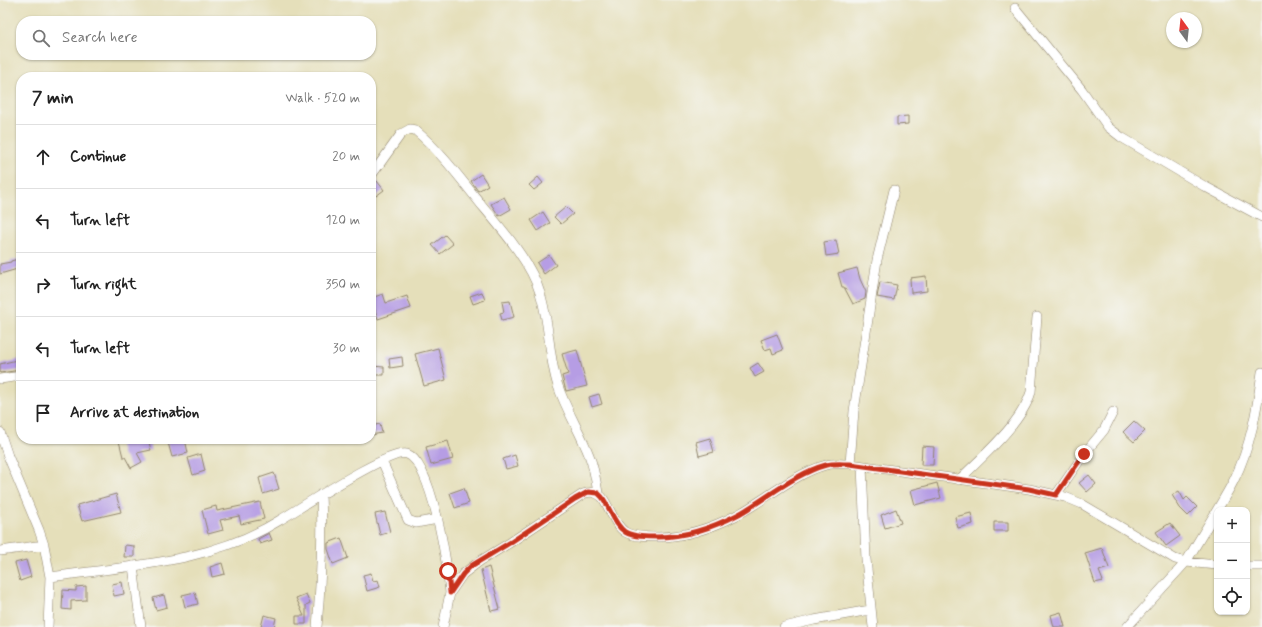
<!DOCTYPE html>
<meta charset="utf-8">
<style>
body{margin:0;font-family:Mynerve,sans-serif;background:#f2f2f2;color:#222}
.controls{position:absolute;right:12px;bottom:12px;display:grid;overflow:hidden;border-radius:8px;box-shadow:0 1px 3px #0004}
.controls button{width:36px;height:36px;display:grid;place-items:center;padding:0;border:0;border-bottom:1px solid #e0e0e0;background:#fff;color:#222;font:20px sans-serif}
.compass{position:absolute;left:1166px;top:12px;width:36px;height:36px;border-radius:50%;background:#fff;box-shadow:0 1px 3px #0004;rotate:345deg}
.stop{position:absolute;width:12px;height:12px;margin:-9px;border:3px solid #c8321e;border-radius:50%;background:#fff}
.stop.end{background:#c8321e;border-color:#fff;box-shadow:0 1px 4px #0008}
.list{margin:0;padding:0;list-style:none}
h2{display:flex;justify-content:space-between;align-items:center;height:52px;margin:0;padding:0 16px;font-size:17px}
h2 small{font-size:13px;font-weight:400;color:#767676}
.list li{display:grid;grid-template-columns:26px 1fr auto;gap:12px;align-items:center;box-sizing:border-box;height:64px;padding:0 16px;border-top:1px solid #e0e0e0}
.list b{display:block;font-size:15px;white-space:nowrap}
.list em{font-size:13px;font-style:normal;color:#767676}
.icon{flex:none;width:22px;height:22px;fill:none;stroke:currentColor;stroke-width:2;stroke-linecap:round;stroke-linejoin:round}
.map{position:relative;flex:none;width:1262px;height:627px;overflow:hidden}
.search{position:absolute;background:#fff;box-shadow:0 1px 3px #0004;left:16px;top:16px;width:360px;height:44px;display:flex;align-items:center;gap:10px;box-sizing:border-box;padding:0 14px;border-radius:16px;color:#767676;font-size:15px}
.panel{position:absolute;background:#fff;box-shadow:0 1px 3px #0004;left:16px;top:72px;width:360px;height:372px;border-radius:16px}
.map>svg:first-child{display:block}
.building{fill:#b69de4}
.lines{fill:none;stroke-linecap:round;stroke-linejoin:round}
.street-casing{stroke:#90846c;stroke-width:10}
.street{stroke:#fff;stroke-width:9}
.route{stroke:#c8321e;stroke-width:5}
</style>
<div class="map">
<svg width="1262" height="627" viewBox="0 0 1262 627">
<rect width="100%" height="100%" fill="#f6f6f2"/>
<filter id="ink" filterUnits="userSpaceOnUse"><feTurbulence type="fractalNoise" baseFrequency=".025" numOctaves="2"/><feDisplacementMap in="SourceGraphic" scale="8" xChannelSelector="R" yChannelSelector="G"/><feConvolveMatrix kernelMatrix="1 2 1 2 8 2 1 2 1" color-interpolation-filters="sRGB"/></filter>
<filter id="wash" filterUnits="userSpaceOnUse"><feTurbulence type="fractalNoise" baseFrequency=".012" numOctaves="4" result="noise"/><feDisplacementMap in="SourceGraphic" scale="16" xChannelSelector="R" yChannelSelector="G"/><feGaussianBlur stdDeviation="0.9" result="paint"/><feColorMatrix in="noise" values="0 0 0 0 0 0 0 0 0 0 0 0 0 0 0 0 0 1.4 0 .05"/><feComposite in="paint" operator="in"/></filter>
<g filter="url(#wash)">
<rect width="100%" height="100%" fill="#e5dfba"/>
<g id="blocks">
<path class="building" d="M908,116V124L897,125V117Z
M481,174L488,185L478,191L471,181Z
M538,177L543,183L534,190L529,185Z
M377,181L384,190L376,196L371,190V185Z
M504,197L511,209L499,216L491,204Z
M566,207L573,214L561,224L554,217Z
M543,212L550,223L538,231L531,220Z
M445,235L453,244L440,254L432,245Z
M836,240L839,254L826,256L824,242Z
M549,255L556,265L544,274L537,263Z
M18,259L21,268L0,274V264L11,262V261Z
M857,268L860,279L866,292L865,299L853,304L844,287H842L838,273Z
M926,276L927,291L911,293L910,278Z
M880,282L897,285L894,300L877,297Z
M482,292L485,300L473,304L470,296Z
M383,294L386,303L407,296L411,308L378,319L371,298Z
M510,301L514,317L502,320L500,313L504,312L502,302Z
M777,334L783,350L773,354L771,348L765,350L761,340Z
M438,348L446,380L424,386L415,354Z
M577,350L587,386L566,391L562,376L568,374L562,354Z
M402,357L403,366L390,368L389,359Z
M21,359V370L0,373V364Z
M758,363L764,372L755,377L750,368Z
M372,366L384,367V375H372Z
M599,394L602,404L592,407L589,397Z
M1134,421L1145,431L1134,442L1123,432Z
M380,424L382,433L371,435V426Z
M710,438L714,452L699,456L696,442Z
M127,439H148L151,450L137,453L142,462L131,468L125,457H123L119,441Z
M167,439H185L188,453L172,457Z
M448,441L453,459L431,465L426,447Z
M922,446L934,447L933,465H921Z
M201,454L205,471L193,475L188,458Z
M515,455L518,466L506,469L503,459Z
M274,473L279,489L263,494L259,478Z
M1089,475L1096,484L1087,492L1079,483Z
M937,483L941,498L915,505L911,490Z
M464,488L469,503L455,508L450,493Z
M1179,491L1184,500L1187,497L1197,507L1188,516L1180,508L1172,495Z
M116,494L121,512L82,521L77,505Z
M260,502L264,519L241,524L239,516L220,520L223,530L208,534L202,510L216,506L217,511Z
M896,509L901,523L885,528L881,515Z
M385,512L390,532L380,535L375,514Z
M971,513L973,524L958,528L955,517Z
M994,522H1008V531H994Z
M1170,523L1180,536L1166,546L1156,532Z
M269,533L272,540L260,544L258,539Z
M341,538L348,558L333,564L328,549V543Z
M125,545L134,546V557H124Z
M1102,548L1109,568L1099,571L1103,581L1095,583L1085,553Z
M26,560L31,577L20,581L15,563Z
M222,563L225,574L212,577L210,567Z
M489,567L500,609L491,611L481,570Z
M371,573L373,581L378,580L380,587L367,591L363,575Z
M122,582L124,594L114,596L112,584Z
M86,586V600L71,601V610L62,609L63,590L76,591V587Z
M195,592L198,604L185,607L182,595Z
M306,594L310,603L306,605V624H296V616H304L296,598Z
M164,595L167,607L156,610L153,598Z
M1061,612L1065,627H1054L1051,615Z
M264,615L276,618L274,627H261Z"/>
</g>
</g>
<g filter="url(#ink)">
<use href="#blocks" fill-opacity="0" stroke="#90846c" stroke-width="1"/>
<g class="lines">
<defs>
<path id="street" d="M1015,8L1082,90L1108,127L1121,137L1204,186L1262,217
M371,176L401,134L410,129L415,130C440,151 460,178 480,203C501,228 531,262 540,293C550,323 548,356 558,386C566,410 580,431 589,455C594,467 596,480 598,493
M0,379L21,376
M0,432L8,456L39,530L44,545L50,577L48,627
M382,461L408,520L416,523L438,519
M850,464L854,411L877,260L894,190
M862,466L866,559L873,627
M959,480C982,457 1022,423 1031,392L1037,317
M1056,495L1084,454L1104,430L1113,412
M1217,510C1223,500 1229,490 1234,480C1251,446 1257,409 1262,372
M0,551L44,545
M133,566L141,627
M1247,566H1262
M50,577C127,566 212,563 280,520C299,509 391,448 407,454C432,462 448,568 450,593
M317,627C321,582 323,539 321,494
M443,627L450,593L463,574L480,561L511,542L583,494C591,491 596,492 602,497C610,507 614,525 625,532C634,537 647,537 658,537C686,537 714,527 739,514C766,499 796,473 826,465C834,463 842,464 850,464L1029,489L1065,497L1082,504L1175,559L1186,562L1217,565
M784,627L814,620L870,610
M1127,627L1186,562L1217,510"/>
</defs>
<use href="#street" class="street-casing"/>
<use href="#street" class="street"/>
</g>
</g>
<g class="lines" filter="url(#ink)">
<path class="route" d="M448,571L450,593L463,574L471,566L511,542L575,499L588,492L598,493L602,497C610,507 614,525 625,532C634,537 647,537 658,537C686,537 714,527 739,514C766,499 796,473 826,465C834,463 842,464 850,464L1029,489L1056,495L1084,454"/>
</g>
</svg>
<div class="controls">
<button>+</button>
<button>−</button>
<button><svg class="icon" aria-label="locate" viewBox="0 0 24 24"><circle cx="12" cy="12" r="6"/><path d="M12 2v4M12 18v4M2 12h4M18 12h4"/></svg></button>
</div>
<svg class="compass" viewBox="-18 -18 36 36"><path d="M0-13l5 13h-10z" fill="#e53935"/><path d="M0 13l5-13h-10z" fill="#767676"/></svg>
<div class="stop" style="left:448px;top:571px"></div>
<div class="stop end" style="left:1084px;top:454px"></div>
<div class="search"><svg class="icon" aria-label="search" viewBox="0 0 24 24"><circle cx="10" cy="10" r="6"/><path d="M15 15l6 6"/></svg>Search here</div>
<section class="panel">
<h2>7 min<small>Walk · 520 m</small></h2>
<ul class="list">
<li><svg class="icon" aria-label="ahead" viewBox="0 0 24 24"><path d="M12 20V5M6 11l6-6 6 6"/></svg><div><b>Continue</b></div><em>20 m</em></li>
<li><svg class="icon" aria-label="left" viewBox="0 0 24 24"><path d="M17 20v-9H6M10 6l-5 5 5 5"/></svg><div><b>Turn left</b></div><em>120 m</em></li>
<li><svg class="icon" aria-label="right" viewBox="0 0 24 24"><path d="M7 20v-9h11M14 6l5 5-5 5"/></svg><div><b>Turn right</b></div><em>350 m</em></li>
<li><svg class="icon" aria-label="left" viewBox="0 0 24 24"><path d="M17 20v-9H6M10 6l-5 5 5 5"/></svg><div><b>Turn left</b></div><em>30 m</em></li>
<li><svg class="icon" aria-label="arrive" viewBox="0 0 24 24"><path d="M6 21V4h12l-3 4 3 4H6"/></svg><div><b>Arrive at destination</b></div></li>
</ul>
</section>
</div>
